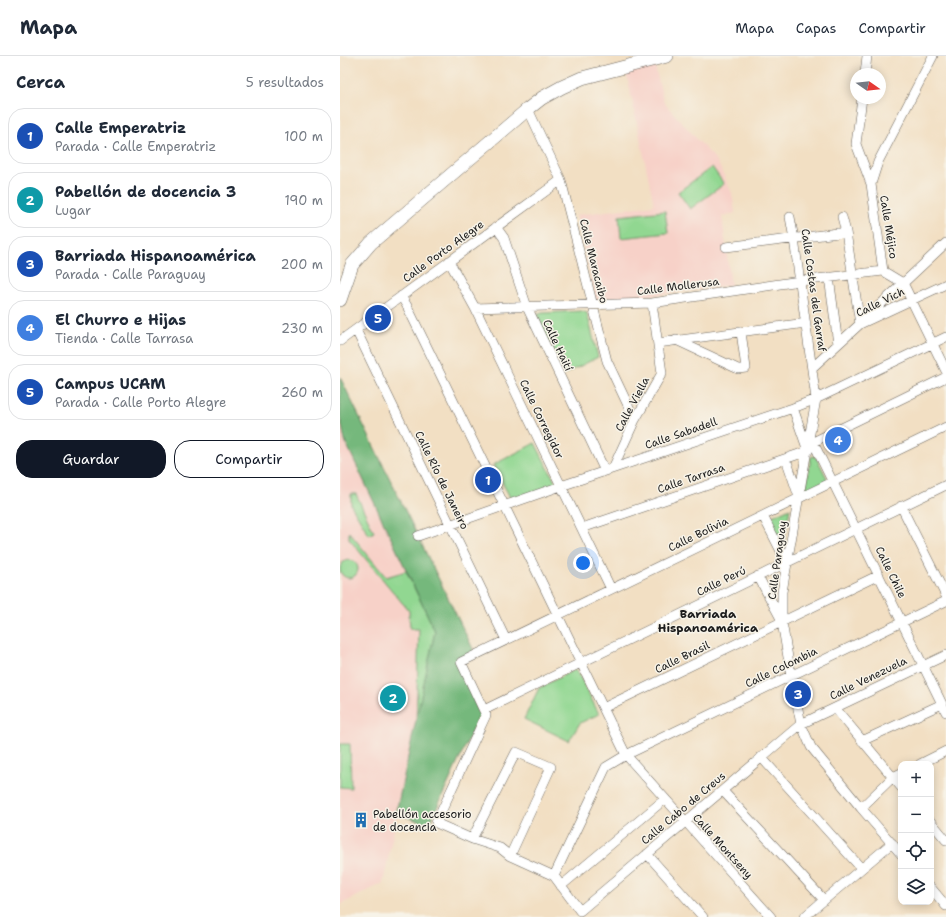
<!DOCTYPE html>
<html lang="es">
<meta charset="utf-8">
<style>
body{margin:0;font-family:"Shantell Sans",sans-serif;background:#f2f2f3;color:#1f2937}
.controls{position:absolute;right:12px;bottom:12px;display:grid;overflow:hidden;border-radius:8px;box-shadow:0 2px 10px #0003}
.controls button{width:36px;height:36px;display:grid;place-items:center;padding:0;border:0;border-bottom:1px solid #e0e1e3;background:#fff;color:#1f2937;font:20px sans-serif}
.compass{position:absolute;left:510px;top:12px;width:36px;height:36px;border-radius:50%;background:#fff;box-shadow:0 2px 10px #0003;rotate:104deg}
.you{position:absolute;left:243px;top:507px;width:14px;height:14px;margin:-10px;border:3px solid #fff;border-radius:50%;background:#1a73e8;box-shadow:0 0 0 6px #1a73e833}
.badge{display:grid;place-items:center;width:26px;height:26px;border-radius:50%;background:#111827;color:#fff;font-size:13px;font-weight:700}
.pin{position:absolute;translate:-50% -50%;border:2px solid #fff;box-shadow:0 1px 4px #0006}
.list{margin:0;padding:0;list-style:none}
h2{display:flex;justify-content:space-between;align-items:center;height:52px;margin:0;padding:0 16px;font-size:17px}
h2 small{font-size:13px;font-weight:400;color:#747a83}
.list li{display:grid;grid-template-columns:26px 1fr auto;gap:12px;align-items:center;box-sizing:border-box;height:56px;margin:0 8px 8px;padding:0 8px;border:1px solid #e0e1e3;border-radius:16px}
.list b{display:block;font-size:15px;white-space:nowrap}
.list p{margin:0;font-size:13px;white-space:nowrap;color:#747a83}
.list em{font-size:13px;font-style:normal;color:#747a83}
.actions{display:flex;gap:8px;padding:12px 16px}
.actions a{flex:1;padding:9px 0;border:1px solid #111827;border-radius:16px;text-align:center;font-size:14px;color:#111827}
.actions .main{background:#111827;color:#fff}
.icon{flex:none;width:22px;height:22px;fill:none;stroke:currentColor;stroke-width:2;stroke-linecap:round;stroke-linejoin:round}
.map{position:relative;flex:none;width:606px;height:861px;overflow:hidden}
header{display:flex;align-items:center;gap:24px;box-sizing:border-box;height:56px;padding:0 20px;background:#fff;border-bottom:1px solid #e0e1e3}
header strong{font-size:19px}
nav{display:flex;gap:22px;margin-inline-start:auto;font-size:14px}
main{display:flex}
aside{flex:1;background:#fff}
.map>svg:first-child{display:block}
.built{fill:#f7d1c8}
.green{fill:#91d791;stroke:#567a56}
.forest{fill:#74b87b;stroke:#486a4c}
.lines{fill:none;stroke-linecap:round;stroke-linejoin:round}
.street-casing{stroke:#676056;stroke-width:10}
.secondary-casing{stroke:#676056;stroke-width:14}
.street{stroke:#fff;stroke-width:9}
.secondary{stroke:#fff;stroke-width:13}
.labels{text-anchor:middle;stroke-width:3;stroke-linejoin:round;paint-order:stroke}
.street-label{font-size:11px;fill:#1c1c1c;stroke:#f7f3e8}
.poi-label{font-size:11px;fill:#1c1c1c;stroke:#f7f3e8;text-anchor:start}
.neighbourhood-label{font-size:12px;font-weight:bold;fill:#1c1c1c;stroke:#f7f3e8}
</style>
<header>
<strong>Mapa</strong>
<nav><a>Mapa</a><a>Capas</a><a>Compartir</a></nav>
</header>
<main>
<aside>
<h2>Cerca<small>5 resultados</small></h2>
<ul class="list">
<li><span class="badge" style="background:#1a4fb4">1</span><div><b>Calle Emperatriz</b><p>Parada · Calle Emperatriz</p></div><em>100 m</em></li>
<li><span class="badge" style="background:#0f9aa8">2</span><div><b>Pabellón de docencia 3</b><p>Lugar</p></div><em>190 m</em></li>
<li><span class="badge" style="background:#1a4fb4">3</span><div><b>Barriada Hispanoamérica</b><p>Parada · Calle Paraguay</p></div><em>200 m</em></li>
<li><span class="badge" style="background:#3f7fe0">4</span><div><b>El Churro e Hijas</b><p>Tienda · Calle Tarrasa</p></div><em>230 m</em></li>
<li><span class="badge" style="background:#1a4fb4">5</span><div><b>Campus UCAM</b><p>Parada · Calle Porto Alegre</p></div><em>260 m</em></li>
</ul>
<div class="actions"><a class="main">Guardar</a><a>Compartir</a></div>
</aside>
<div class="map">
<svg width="606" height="861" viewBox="0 0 606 861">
<rect width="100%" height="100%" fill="#f7f3e8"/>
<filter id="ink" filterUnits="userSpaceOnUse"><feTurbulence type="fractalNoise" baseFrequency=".025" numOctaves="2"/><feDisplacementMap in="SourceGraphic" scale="8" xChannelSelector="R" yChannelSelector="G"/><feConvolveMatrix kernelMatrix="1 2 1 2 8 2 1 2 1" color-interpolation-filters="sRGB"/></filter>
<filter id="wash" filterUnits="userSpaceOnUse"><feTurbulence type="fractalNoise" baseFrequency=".012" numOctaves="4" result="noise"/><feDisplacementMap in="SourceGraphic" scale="16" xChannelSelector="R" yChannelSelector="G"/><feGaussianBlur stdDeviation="0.9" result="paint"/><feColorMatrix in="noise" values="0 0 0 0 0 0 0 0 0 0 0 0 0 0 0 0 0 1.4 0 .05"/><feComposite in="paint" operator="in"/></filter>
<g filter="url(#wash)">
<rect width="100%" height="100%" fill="#f2dfc3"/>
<path class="built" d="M315,10L324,47L377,105L392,137L395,157L382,160L391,229L316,239L256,243L236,159L314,149L286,15Z
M0,360L5,385L95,575L43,827L0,849Z"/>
<path class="green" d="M372,111L384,128L350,153L338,136Z
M325,155L328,177L281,182L279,160Z
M242,255L247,257L258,301L225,318L197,259L202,257Z
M195,387L218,431L173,447L153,409Z
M473,400L476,401L488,424L470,434L466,432L471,401Z
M11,438H16L34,476L29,479L11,449Z
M450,452V453L443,490L428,462Z
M9,476L46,521L66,515L95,575L76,667L79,573H70L69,555L9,483Z
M0 513a9 9 0 1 1 18 0a9 9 0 1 1-18 0Z
M236,613L259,658L240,667L229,685L184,663L199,632Z
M0,688H10L11,732L0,731Z"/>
<path class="forest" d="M0,321L134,595L115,604L140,658L89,769L56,757L95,575L5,385L0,360Z"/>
</g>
<g filter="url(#ink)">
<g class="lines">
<defs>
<path id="street" d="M525,18L527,0
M522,42L516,88L531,128L543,215L563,227L606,315
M188,53L221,124L267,305L295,364
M531,128L538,106L593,0
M450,161L454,183L476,343L442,536V566L451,619L461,668L471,691L521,752L561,798
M502,161L506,176L520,268
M156,171L164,182L187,251L265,415
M386,191L506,176
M109,205L135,252L271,533
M489,221L498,288
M61,240L67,250L286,699L431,861
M135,252L312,247L460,225L543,215
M525,263L606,187
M16,274L166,584
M336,284L398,313L406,312L401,276
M0,285L221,124
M318,287L466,267
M473,311L520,268L606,228
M606,371L121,606L146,659L96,767L132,783L160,792L170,800L214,820L240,855L461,668L606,599
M473,386L606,656
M469,388L606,321
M446,403L459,441
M273,412L295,364L322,317L312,247
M561,450L606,540
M423,460L447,507
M242,472L468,395L453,352
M78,480L218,431L453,352L476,343L606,281
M418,520L441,563
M263,652L539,519
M495,652L561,731
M144,654L606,429
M522,685L602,648
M421,701L521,812
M580,708L606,695
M383,735L484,844
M521,752L553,721L561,717
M591,766L606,784
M132,783L176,696L211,711L170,800
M307,798L363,861
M214,820L266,711L286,699L606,545
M221,830L325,743
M591,832L606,850
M464,861L552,787"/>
<path id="secondary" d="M0,244L12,209L31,187L188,53L202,42L222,31L242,22L327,0"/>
</defs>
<use href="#street" class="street-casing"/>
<use href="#secondary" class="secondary-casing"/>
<use href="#street" class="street"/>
<use href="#secondary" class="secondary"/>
</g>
</g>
<defs>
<symbol id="building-bare" viewBox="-9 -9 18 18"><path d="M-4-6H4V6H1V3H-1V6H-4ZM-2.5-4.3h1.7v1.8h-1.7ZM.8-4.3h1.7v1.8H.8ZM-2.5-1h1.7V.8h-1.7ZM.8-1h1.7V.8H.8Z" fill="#1f6fb2" stroke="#f7f3e8" stroke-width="2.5" paint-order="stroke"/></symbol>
</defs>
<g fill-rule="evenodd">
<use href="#building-bare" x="10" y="753" width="22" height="22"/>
</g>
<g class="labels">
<g class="street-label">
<text transform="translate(549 171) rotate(81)" y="4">Calle Méjico</text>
<text transform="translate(103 195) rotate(-36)" y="4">Calle Porto Alegre</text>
<text transform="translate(254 205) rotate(76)" y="4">Calle Maracaibo</text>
<text transform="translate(338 230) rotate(-7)" y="4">Calle Mollerusa</text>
<text transform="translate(474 234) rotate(82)" y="4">Calle Costas del Garraf</text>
<text transform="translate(540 246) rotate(-26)" y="4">Calle Vich</text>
<text transform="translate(218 289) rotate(65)" y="4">Calle Haití</text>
<text transform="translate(292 348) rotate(-62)" y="4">Calle Viella</text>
<text transform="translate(202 363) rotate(64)" y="4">Calle Corregidor</text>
<text transform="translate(341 377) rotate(-19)" y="4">Calle Sabadell</text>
<text transform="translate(351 422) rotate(-19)" y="4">Calle Tarrasa</text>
<text transform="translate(102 424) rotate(64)" y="4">Calle Río de Janeiro</text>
<text transform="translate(358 478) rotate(-26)" y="4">Calle Bolivia</text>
<text transform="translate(437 504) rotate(-82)" y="4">Calle Paraguay</text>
<text transform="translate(551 516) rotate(64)" y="4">Calle Chile</text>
<text transform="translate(381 525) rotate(-26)" y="4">Calle Perú</text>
<text transform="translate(342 601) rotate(-26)" y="4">Calle Brasil</text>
<text transform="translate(441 611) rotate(-26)" y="4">Calle Colombia</text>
<text transform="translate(528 622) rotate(-26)" y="4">Calle Venezuela</text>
<text transform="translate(343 752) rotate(-40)" y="4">Calle Cabo de Creus</text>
<text transform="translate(383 790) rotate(48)" y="4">Calle Montseny</text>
</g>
<g class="poi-label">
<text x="33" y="762">Pabellón accesorio<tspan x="33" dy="13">de docencia</tspan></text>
</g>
<g class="neighbourhood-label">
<text x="368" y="562">Barriada<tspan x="368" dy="14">Hispanoamérica</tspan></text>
</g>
</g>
</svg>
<div class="controls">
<button>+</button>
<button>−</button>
<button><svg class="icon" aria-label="locate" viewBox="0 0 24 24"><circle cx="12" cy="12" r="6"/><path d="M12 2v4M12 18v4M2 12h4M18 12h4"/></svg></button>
<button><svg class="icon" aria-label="layers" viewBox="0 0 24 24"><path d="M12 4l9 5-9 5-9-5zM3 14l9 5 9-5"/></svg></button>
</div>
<svg class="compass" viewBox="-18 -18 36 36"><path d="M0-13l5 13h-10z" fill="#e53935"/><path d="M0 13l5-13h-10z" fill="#747a83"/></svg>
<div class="you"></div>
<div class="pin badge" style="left:148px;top:424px;background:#1a4fb4">1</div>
<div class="pin badge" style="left:53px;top:642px;background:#0f9aa8">2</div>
<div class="pin badge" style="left:458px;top:638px;background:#1a4fb4">3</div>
<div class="pin badge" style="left:498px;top:384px;background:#3f7fe0">4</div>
<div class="pin badge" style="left:38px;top:262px;background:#1a4fb4">5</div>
</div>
</main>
